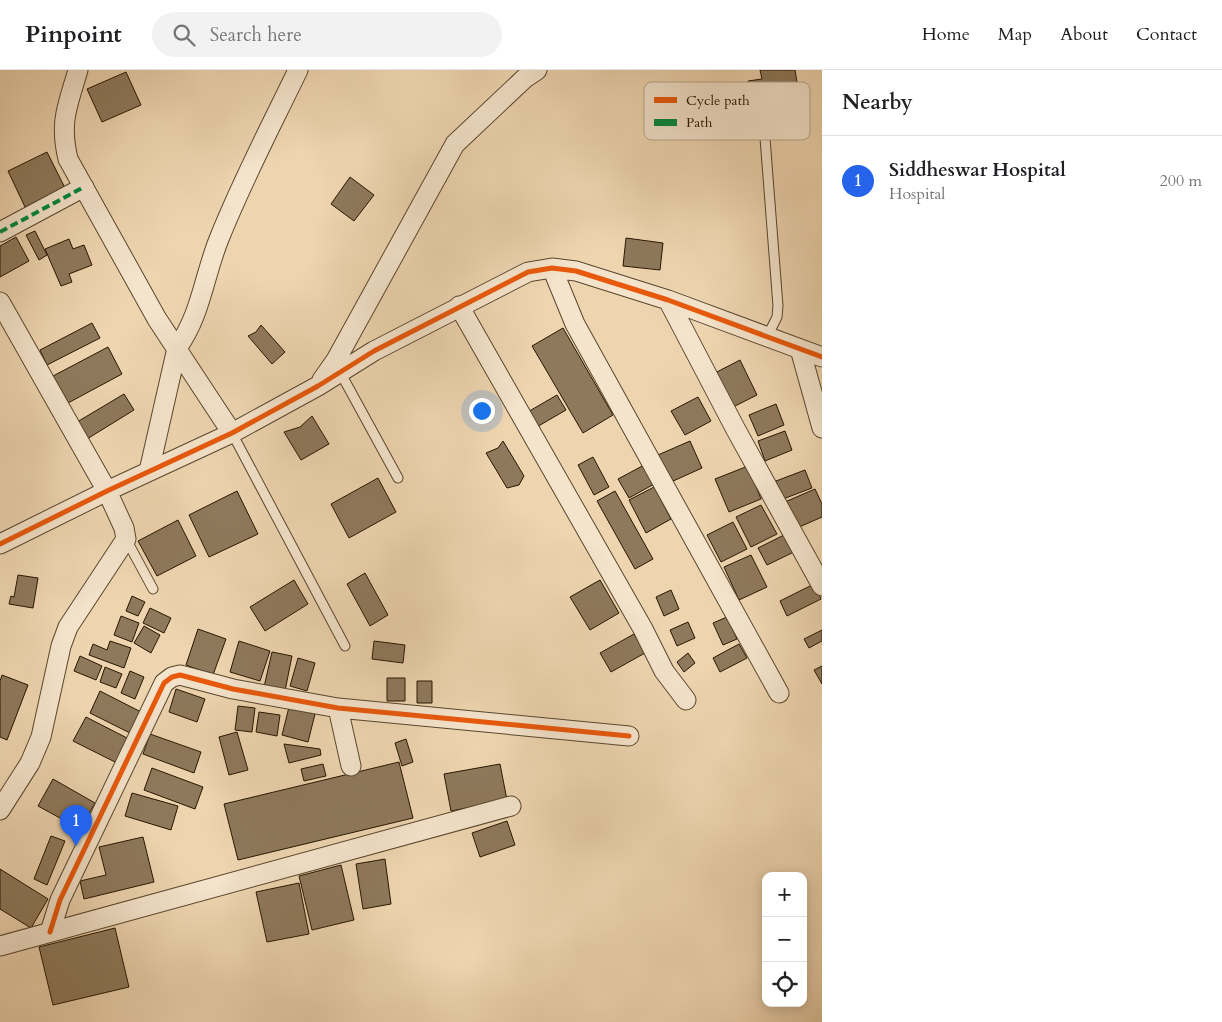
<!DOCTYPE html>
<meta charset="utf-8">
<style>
body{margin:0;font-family:Cardo,serif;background:#f2f2f2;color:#202124}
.controls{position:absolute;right:15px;bottom:15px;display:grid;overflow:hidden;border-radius:10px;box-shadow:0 2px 12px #0003}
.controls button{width:45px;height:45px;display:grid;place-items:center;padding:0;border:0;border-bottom:1px solid #e0e0e0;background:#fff;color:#202124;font:25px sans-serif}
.you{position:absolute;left:481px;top:340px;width:18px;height:18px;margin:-12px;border:4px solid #fff;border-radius:50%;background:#1a73e8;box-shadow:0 0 0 8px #1a73e833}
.badge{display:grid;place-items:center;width:32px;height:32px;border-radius:50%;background:#2563eb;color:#fff;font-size:16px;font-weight:700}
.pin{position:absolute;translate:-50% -41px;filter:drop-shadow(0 1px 2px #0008)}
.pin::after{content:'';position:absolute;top:26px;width:18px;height:15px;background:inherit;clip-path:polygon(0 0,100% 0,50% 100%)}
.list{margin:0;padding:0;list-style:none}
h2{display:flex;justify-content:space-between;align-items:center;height:65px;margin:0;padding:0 20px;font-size:21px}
h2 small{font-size:16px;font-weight:400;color:#757577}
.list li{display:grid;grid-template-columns:32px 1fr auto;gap:15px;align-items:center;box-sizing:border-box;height:90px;padding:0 20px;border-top:1px solid #e0e0e0}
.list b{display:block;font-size:19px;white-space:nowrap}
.list p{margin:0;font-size:16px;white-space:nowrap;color:#757577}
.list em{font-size:16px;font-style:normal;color:#757577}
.icon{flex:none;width:28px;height:28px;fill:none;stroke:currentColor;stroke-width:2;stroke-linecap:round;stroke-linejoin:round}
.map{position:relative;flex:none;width:822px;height:952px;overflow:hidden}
header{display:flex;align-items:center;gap:30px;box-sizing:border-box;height:70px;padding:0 25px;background:#fff;border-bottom:1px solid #e0e0e0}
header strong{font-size:24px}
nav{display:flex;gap:28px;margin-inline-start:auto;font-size:18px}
.search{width:350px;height:45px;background:#f2f2f2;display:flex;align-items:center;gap:12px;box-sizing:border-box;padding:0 18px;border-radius:28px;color:#757577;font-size:19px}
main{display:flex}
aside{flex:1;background:#fff}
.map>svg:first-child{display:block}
.building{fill:#8e795c;stroke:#271600}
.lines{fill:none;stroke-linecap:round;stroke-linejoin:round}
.service-casing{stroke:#59462c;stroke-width:11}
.minor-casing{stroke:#59462c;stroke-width:21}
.service{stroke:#f4e4cc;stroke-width:9}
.minor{stroke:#f4e4cc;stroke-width:19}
.quiet{stroke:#00873e;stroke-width:4;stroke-dasharray:8 4;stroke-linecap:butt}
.cycleway-casing{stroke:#f4e4cc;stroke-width:8}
.cycleway{stroke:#e8590c;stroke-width:5}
.key{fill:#f4e4cc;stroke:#b6a68f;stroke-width:1}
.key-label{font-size:14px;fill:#271600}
</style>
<header>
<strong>Pinpoint</strong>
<div class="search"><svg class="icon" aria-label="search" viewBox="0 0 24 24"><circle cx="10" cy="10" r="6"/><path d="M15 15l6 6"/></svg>Search here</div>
<nav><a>Home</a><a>Map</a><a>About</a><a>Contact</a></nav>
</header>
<main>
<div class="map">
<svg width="822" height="952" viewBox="0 0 822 952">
<rect width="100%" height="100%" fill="#eed5b0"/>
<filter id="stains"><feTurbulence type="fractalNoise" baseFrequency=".004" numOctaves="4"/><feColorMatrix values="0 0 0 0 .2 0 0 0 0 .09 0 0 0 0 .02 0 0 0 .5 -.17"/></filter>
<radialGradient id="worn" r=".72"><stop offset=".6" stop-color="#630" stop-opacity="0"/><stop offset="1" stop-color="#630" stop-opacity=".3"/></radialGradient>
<path class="building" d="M760,0H795L804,54L771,59L769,45L754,47L748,11L762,9Z
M126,2L141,35L102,52L87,19Z
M47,82L65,118L25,137L8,101Z
M350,107L374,125L354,151L331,134Z
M35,161L47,185L39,190L26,165Z
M16,167L29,191L0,207V176Z
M626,168L663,173L660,200L623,196Z
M69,169L73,179L84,175L92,195L69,204L72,212L61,216L45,179Z
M92,253L100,268L47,295L40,280Z
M261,255L285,282L272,294L248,266L256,262Z
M563,258L613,345L583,363L532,276Z
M108,277L122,304L68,333L53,306Z
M740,290L757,325L731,338L713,304Z
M124,324L134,340L87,369L77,352Z
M557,325L566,340L535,358L526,343Z
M698,327L711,351L685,365L671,341Z
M776,334L784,355L758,366L749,345Z
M312,346L329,374L301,390L284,362L300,357Z
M785,361L792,380L765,391L758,371Z
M503,371L524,406L519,415L507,418L486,383L498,378Z
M690,371L702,398L671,412L658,385Z
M593,387L609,417L594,425L578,395Z
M646,394L656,413L629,428L618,409Z
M748,396L761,429L729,442L715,409Z
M805,400L812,418L783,429L776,411Z
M378,408L396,442L349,468L331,434Z
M654,417L671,449L646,463L629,430Z
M815,419L822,434V447L797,458L785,432Z
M237,421L258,464L209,487L189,445Z
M615,421L653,489L635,499L597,431Z
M761,435L777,464L751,477L736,447Z
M178,450L196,486L157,506L138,471Z
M733,452L747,479L721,492L707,465Z
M788,463L796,481L767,495L758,478Z
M751,485L767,517L739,530L724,497Z
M365,503L388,545L370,556L347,514Z
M18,505L38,508L33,538L9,534L11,526L14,527Z
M294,510L308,534L265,561L250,537Z
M600,510L619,543L590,560L570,527Z
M814,514L821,529L787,546L780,531Z
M671,520L679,539L664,546L656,527Z
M132,526L145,532L138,546L126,541Z
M150,538L171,548L164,563L143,553Z
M121,546L139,553L132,572L114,565Z
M727,547L737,569L723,575L713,553Z
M688,552L695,568L677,576L670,560Z
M144,556L160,565L151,583L134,573Z
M198,559L226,569L213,605L186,595Z
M822,560V571L809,578L804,569Z
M634,564L645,583L611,602L600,583Z
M110,571L131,578L124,598L89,585L93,574L107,580Z
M239,571L270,581L260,611L230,602Z
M374,571L405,575L403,593L372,589Z
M739,574L747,588L720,602L713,588Z
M272,582L292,586L285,621L264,617Z
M688,583L695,593L684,602L677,592Z
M80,586L102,596L96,610L74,601Z
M298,588L315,593L307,621L290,616Z
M822,596V614L814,600Z
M105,597L122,604L116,618L100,612Z
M130,601L144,607L135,629L121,623Z
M2,605L28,615L7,670L0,667V611Z
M387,608H405V631H387Z
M417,611H432V633H417Z
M176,619L205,629L197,652L169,642Z
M100,621L145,644L134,665L90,643Z
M238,636L255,638L252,662L235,660Z
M289,637L315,644L308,672L282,665Z
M259,642L280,645L277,666L256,662Z
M86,647L129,669L117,693L73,671Z
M237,662L248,700L229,705L219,667Z
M150,664L201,682L194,703L143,684Z
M406,669L413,692L402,696L395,673Z
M284,674L320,679L321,685L289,693Z
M399,692L413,748L238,790L224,734Z
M323,694L326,706L304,711L301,699Z
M500,694L507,730L451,741L444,704Z
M152,698L203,717L195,739L144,720Z
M53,709L95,733L80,759L38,736Z
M132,723L178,736L171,760L125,746Z
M507,751L515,775L480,787L472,763Z
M51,766L65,771L47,815L34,809Z
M143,767L154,812L84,829L80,811L106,805L99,777Z
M385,789L391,834L363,839L356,794Z
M341,795L354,850L312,860L299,806Z
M0,799L48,829L31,858L0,839Z
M299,813L309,864L267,872L256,822Z
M115,858L129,917L53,935L39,877Z"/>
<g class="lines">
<defs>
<path id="service" d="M765,68L778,236L777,247L767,267
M340,302L398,408
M232,363L345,576
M126,469L153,519"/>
<path id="minor" d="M78,0C68,35 59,51 68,89L157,249L232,363
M0,162L84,117
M552,198L575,254L779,623
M668,230L735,358L822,516
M0,232L107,421L124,458L126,469L68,557L61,576L41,667L30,693L0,740
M459,236L643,559L664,601L686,630
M800,279L822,358
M322,310L336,290L455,74L525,8L537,0
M149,401L177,278C201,245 204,206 219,169C242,111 271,56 298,0
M0,474L107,421L232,363L318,316L374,281L528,202L552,198L576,201L668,230L822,287
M338,638L351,696
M50,862L60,830L164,613L172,607L180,605L233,619L338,638L629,666
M0,876L511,736"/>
</defs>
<use href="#service" class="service-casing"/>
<use href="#minor" class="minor-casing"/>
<use href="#service" class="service"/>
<use href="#minor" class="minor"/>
<path class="quiet" d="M0,162L84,117"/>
<defs>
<path id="cycleway" d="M0,474L107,421L232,363L318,316L374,281L528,202L552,198L576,201L668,230L822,287
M50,862L60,830L164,613L172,607L180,605L233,619L338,638L629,666"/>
</defs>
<use href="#cycleway" class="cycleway-casing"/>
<use href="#cycleway" class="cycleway"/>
</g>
<rect x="644" y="12" width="166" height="58" rx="8" class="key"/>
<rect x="654" y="27" width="23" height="6" fill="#e8590c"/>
<rect x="654" y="49" width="23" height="7" fill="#00873e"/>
<g class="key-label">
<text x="686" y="35">Cycle path</text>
<text x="686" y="57">Path</text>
</g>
<rect width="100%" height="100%" filter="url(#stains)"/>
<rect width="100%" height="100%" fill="url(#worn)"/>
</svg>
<div class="controls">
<button>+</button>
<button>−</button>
<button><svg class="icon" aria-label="locate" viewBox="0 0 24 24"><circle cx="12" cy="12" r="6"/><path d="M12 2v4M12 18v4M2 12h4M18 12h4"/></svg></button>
</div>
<div class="you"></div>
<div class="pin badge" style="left:76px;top:776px">1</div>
</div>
<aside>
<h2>Nearby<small></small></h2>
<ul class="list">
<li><span class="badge">1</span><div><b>Siddheswar Hospital</b><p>Hospital</p></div><em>200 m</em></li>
</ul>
</aside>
</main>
